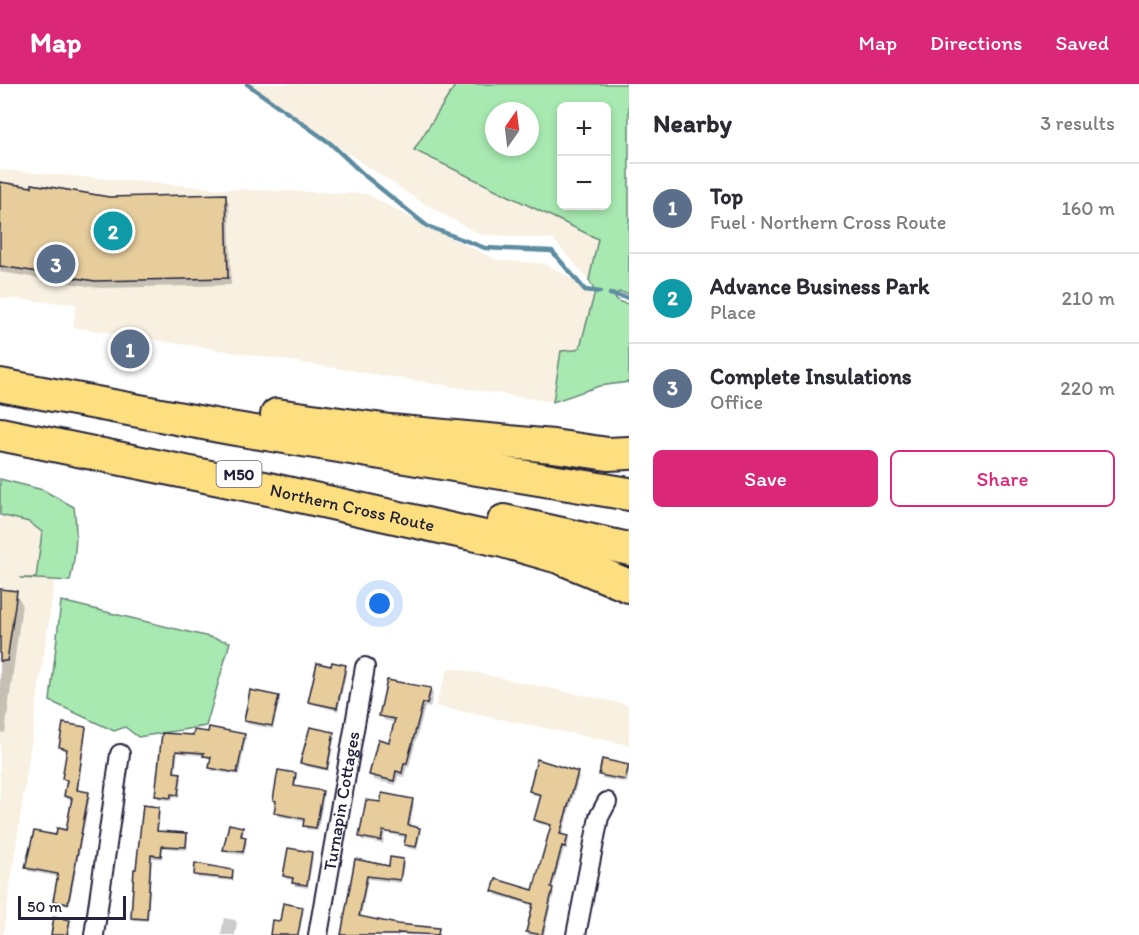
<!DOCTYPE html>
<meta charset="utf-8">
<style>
body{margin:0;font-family:Itim,sans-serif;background:#f2f2f3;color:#2b2b33}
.controls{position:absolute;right:18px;top:18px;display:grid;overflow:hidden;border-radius:9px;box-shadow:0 3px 9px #0003}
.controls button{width:54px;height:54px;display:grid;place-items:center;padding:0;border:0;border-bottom:2px solid #e1e1e2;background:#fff;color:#2b2b33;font:30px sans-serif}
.compass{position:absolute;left:485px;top:18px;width:54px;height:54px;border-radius:50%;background:#fff;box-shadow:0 3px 9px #0003;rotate:14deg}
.scale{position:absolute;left:18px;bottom:15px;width:108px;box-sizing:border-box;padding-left:6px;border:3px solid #22223b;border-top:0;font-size:16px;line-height:21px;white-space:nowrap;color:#22223b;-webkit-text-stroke:4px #fff;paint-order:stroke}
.you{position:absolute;left:380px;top:520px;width:21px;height:21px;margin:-15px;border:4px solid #fff;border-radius:50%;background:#1a73e8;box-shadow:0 0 0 9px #1a73e833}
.badge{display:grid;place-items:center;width:39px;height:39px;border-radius:50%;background:#db2777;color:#fff;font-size:20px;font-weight:700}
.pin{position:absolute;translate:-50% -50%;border:3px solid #fff;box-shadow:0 2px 6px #0006}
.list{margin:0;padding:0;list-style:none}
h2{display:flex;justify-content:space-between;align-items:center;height:78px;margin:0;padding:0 24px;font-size:26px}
h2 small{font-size:20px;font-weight:400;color:#7c7c81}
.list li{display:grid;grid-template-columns:39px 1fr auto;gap:18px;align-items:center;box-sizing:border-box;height:90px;padding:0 24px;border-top:2px solid #e1e1e2}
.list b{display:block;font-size:22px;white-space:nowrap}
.list p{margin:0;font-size:20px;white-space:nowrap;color:#7c7c81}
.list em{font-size:20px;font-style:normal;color:#7c7c81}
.actions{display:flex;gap:12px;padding:18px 24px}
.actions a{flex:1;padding:14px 0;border:2px solid #db2777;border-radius:9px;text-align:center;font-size:21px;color:#db2777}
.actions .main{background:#db2777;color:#fff}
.map{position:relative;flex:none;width:629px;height:851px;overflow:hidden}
header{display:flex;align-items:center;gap:36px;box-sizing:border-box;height:84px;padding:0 30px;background:#db2777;color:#fff}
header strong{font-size:28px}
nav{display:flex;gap:33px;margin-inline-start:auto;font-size:21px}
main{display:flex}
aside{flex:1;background:#fff}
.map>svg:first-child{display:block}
.built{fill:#f8f0e1}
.green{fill:#a8e9b1;stroke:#658676;stroke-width:1.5;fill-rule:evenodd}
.shadow{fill:#0003}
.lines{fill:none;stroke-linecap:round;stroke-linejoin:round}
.stream{stroke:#5d8ca0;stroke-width:4.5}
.building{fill:#e7cd9c;stroke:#22223b;stroke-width:1.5}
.minor-casing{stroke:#22223b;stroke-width:22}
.motorway-casing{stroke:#22223b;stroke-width:36}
.minor{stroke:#fff;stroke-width:18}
.motorway{stroke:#fddf80;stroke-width:32}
.labels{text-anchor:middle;stroke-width:6;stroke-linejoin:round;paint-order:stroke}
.shield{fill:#fff;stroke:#646476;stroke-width:1.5}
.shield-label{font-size:16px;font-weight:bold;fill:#22223b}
.street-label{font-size:18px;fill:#22223b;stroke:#fff}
</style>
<header>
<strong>Map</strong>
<nav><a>Map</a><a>Directions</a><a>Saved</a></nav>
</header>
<main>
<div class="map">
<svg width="629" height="851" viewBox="0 0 629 851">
<rect width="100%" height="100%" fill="#fff"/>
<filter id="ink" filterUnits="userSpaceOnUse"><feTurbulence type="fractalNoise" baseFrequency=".0167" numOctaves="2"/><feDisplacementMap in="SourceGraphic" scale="12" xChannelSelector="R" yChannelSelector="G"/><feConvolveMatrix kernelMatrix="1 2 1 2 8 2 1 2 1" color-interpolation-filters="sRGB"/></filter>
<g filter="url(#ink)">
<path class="built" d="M243,0H456L415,66L598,155L589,196L553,155L479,150L423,119Z
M0,86L224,105L366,110L446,152L497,176L546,180L595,208L580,263L575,266L561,267L553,318L73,243L76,220L0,214Z
M0,420L64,433L3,851H0Z
M449,583L629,621V661L435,622Z"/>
<path class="green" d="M456,0H629V210L620,208L612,211L620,218L629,220V298L599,302L553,318L561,267L575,266L580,263L595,208L589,196L598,155L414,66ZM606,22V122H562V22ZM494,27H530V63H494Z
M0,395L43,406L74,423C78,449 76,471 70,497L20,494H36L42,448L29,438L0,431Z
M61,517L230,558L206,642L138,653L125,643L114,647L50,617Z"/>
<path class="shadow" d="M0,100L109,114L225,112L229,119L231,201L100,204L0,188Z
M0,507L16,509L22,520L5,649L0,648Z
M345,582L347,586L338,627L312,620L310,617L332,584Z
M430,605L433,610L430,624L425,623L409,683H407L404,693L398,692L396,701L374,696L371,691L390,660L395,639L384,636L381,631Z
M278,613L280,616L273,645L248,640L246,637Z
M85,644L86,647L78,708L88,710L90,713L69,822L56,820L54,816L59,793L28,787L27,784L57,753L67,748L73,716L67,715L66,712L68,699L64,695L68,667L63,666L61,663Z
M333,649L335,652L328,687L304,682L302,679Z
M164,651H244L246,654L239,691L212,687L211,683L212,676L205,672L178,669L175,690L180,691L182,694L179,714L172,713V717L159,715L157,712Z
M628,682L629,687L627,699L602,694L601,691Z
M577,689L579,693L562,752L567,753L569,757L567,766L564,765L552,805L554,809L544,851H527L534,822L496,811L494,807L534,808L552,743L538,739L536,736L542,714L533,711L531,707Z
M295,690L297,693L295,704L322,709L324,712L318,747L306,745L305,738L278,732L276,729V719L274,716Z
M412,717L414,720L410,743L419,745L421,748L417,766L408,764L406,761L407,754L385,749L383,760L362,756L360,753L381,720Z
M158,725L160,728L158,748L186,750L188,753L187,766L163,764L162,775L152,774L148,837L134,836L132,833Z
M242,745L244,748L242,754L247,758L244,771L226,769L225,765Z
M311,770L313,773L308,804L295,802L294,796L286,795L284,792Z
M402,776L404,780L401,799L368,795L361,834L424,846L423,851H343L357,777L390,784Z
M232,788L234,791L233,797L198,794L196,790Z
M302,824L303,827L299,851H271L281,839Z
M224,834L235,836L237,839L235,851H221Z
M69,838L71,841L69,851H52Z"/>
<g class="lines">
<path class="stream" d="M247,0L330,59L364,91L427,142L485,164L552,167L585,206L600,208
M610,210L629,214"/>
</g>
<path class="building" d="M0,98L32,103V100L109,113L226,110L228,194L95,197L0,182Z
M0,505L17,507L7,577H0Z
M332,578L346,581L337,624L308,618L317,579L331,582Z
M387,596L431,604L427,620L423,619L407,679H404L402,689L396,687L394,697L369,691L378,655L389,658L395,635L379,632Z
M250,606L279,612L272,642L244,637Z
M63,639L86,643L77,706L89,708L68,820L53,817L58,790L25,784L34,747L56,751L57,744L66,746L72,714L64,712L67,696L62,695L67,665L59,663Z
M209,643L245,650L237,689L209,684L211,673L203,672L204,669L176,667L174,688L181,689L178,711L171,710V714L155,712L162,649L193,651L194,646L208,648Z
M310,643L334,648L327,685L300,679Z
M537,675L578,688L560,750L568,752L565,763L562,762L551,803L553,804L542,851L526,848L533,820L492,807L496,795L533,806L551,741L534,736L541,711L529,707Z
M602,675L629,681L625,696L599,691Z
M278,686L296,689L294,702L323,707L316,744L303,742L304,735L274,729L276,717L273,716Z
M382,709L413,715L408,741L420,744L416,763L404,761L406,751L383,747L381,757L359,753L366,716L380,718Z
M143,721L159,723L157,747L187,749L186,763L162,762L161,772L151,771L147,835L131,834L134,785H136Z
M229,740L243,743L241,752L246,753L243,768L223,766Z
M288,764L312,768L307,801L292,799L293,794L283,792Z
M390,773L403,775L400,796L367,792L359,832L397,840L439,844L438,851L398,849L397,851H341L355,775L389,782Z
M195,779L233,786L232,795L194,791Z
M283,819L303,823L298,851H270L272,836L280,837Z
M54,833L70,836L67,851H51Z"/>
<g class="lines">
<defs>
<g id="minor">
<path d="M94,851L120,670"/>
<path id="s1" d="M318,851L365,583"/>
<path d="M576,851L599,733L607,718"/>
</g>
<g id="motorway">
<path d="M0,301L230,344L629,410"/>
<path d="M277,331L390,347L553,362L608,370L629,369"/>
<path id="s2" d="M0,350L264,404L503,457L559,473L629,502"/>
<path d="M504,437L629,465"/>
</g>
</defs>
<use href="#minor" class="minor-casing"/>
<use href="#motorway" class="motorway-casing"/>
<use href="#minor" class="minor"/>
<use href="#motorway" class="motorway"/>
</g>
</g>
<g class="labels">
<rect class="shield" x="216.5" y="377" width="45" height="26" rx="4.5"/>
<g class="shield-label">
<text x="239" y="396">M50</text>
</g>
<g class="street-label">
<text dy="6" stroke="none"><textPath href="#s2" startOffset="360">Northern Cross Route</textPath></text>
<text dy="6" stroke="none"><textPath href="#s1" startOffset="136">Turnapin Cottages</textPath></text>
</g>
</g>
</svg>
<div class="controls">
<button>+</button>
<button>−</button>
</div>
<svg class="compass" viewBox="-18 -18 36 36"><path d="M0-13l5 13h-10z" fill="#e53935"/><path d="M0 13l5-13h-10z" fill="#7c7c81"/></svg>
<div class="scale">50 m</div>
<div class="you"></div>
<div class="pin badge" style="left:130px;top:265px;background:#5c6f8a">1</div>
<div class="pin badge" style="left:113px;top:147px;background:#0f9aa8">2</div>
<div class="pin badge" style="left:56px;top:180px;background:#5c6f8a">3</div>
</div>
<aside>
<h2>Nearby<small>3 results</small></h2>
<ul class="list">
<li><span class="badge" style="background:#5c6f8a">1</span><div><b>Top</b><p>Fuel · Northern Cross Route</p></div><em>160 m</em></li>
<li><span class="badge" style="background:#0f9aa8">2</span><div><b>Advance Business Park</b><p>Place</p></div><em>210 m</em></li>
<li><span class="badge" style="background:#5c6f8a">3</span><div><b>Complete Insulations</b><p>Office</p></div><em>220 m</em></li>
</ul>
<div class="actions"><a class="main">Save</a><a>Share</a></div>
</aside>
</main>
